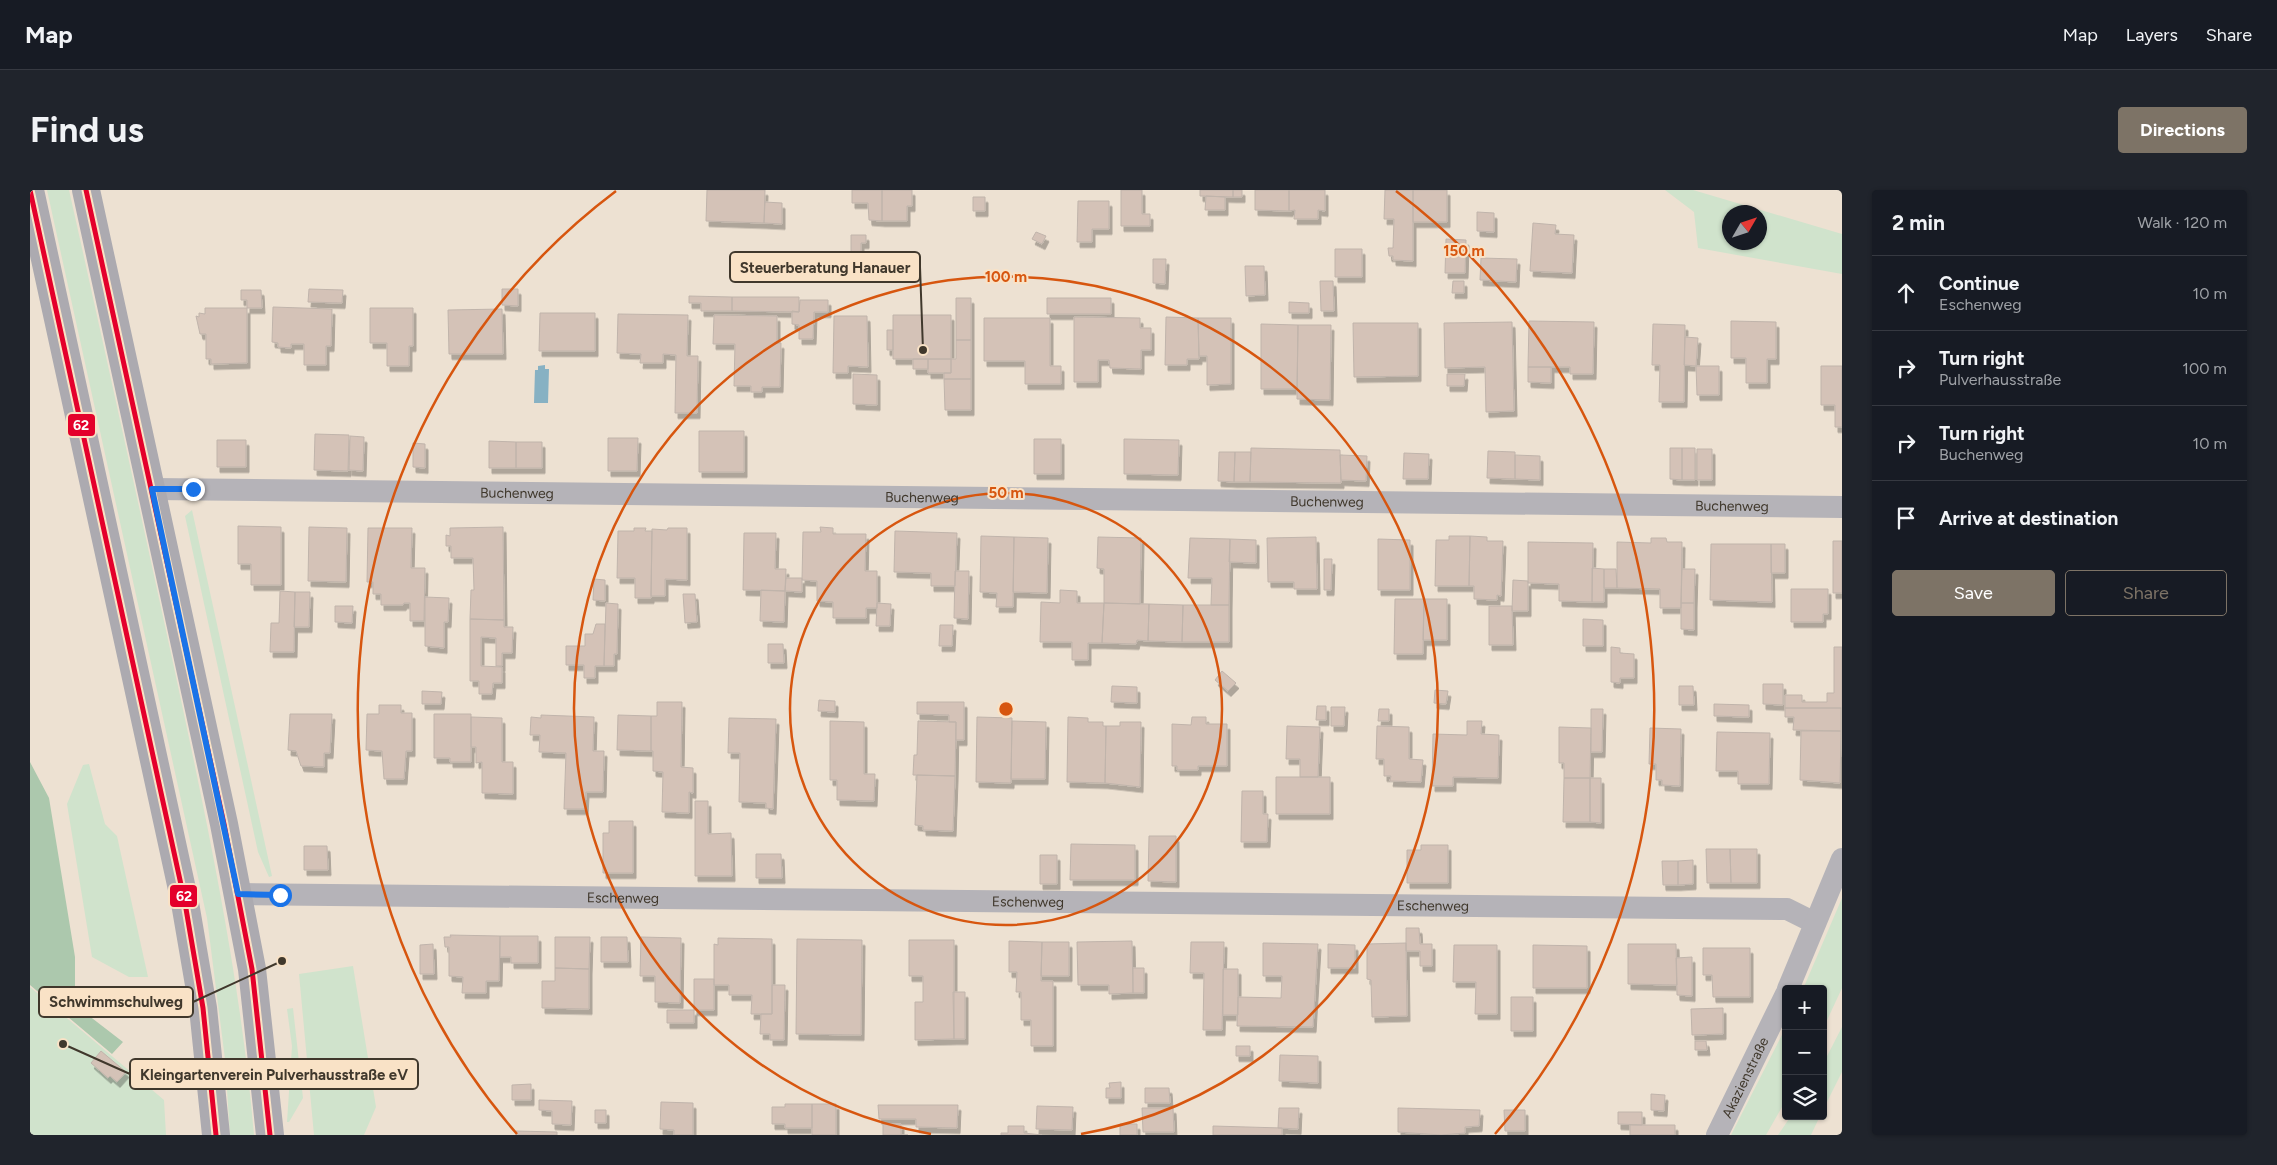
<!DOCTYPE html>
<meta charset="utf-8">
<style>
body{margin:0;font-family:Figtree,sans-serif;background:#20242c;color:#f1f3f6}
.controls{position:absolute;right:15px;bottom:15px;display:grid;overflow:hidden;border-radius:5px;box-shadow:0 1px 4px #0004}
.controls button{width:45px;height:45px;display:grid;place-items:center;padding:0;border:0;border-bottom:1px solid #363941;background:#171b24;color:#f1f3f6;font:25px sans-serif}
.compass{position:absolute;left:1692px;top:15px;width:45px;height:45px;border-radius:50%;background:#171b24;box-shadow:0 1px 4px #0004;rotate:51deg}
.stop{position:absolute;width:15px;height:15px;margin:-11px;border:4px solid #1a73e8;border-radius:50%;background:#fff}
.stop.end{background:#1a73e8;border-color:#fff;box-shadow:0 1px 5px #0008}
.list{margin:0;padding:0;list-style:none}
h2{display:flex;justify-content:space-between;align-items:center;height:65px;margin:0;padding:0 20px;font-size:21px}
h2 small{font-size:16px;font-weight:400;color:#9ea1a6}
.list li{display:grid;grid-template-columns:32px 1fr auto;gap:15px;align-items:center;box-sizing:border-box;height:75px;padding:0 20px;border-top:1px solid #363941}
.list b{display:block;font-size:19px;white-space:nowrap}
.list p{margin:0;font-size:16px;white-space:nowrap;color:#9ea1a6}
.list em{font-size:16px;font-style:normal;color:#9ea1a6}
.actions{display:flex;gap:10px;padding:15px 20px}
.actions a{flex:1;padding:11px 0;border:1px solid #7d7366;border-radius:5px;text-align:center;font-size:18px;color:#7d7366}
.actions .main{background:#7d7366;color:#fff}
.icon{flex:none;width:28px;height:28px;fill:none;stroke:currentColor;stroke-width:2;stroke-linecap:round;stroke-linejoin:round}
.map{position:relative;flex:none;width:1812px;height:945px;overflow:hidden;border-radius:5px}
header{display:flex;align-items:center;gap:30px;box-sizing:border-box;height:70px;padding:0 25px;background:#171b24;border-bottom:1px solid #363941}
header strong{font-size:24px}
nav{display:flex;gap:28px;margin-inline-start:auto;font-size:18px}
.intro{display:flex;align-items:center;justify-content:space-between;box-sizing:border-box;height:120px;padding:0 30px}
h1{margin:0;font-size:35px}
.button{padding:12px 22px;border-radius:5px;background:#7d7366;color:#fff;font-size:18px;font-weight:700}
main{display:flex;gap:30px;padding:0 30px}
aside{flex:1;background:#171b24;border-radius:5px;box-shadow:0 1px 4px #0004}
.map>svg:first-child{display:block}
.green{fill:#d0e3cc;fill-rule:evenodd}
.forest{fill:#acc8ad}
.water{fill:#87b1c3}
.building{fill:#d4c2b7;stroke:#c0b4ab;filter:url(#shadow)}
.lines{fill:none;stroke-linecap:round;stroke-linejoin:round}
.street{stroke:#b5b3b8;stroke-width:22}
.secondary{stroke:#acaab0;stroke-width:28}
.bus-1-casing{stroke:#f9e2c6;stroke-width:9}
.bus-1{stroke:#e4002b;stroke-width:5}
.route{stroke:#1a73e8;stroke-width:6}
.ring{fill:none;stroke:#d7560f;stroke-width:2.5}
.labels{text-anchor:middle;stroke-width:4;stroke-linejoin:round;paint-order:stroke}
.street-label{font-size:14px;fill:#40382c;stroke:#f9e2c6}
.centre{fill:#d7560f;stroke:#f9e2c6;stroke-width:2.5}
.ring-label{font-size:15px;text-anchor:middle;font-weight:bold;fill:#d7560f;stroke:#f9e2c6;stroke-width:4;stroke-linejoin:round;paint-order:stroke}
.leader{fill:none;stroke:#40382c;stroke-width:2}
.callout-dot{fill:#40382c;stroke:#f9e2c6;stroke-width:2}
.callout{fill:#f9e2c6;stroke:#40382c;stroke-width:2}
.callout-label{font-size:15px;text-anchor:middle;font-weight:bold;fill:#40382c}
.line-badge{stroke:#f9e2c6;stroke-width:2}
.badge-label{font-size:14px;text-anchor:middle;font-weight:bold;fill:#fff}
</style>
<header>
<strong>Map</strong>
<nav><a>Map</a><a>Layers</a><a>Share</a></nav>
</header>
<div class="intro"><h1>Find us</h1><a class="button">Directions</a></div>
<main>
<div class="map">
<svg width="1812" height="945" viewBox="0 0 1812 945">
<defs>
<filter id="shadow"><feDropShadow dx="3" dy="5.5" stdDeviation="0" flood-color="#0004"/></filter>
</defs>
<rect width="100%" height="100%" fill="#ede1d2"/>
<path class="green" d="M17,0H39C74,156 108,312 142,468C176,627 210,783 224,945H200L195,869L177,728Z
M1635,0H1663L1812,44V84L1668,58L1664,22ZM1700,22H1730V52H1700Z
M162,320L242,686L239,687L228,662L155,326Z
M59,574L75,634L87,646L118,787H99L62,767L37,614L53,575Z
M1812,708V798L1793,839V799H1773Z
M323,776L346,917L334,945H284L269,784Z
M0,797L134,910L136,945H0Z
M263,818L273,908L259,932H257L262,856L257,819Z
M1756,837V910L1736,945H1701Z
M1812,837V882L1793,920V874Z
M1761,926H1790L1781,945H1748Z"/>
<path class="forest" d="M0,572L19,608L45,767V815L93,852L82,864L0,795Z"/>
<path class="water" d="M515,175V179H519L518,213H504L505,180H508V176Z"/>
<path class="building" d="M677,0H735L734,33L676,31Z
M822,0H852V31L839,30L838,13H822Z
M852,0H882V16H877V31H852Z
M1091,0H1112V24H1120V36H1091Z
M1170,0H1203V7L1170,6Z
M1203,0H1212V7H1203Z
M1225,0H1259V21L1225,20Z
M1259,0H1295V21L1288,20V29H1264L1265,20L1259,21Z
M1355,0H1383V71L1363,70V66H1359L1358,58H1363L1364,29H1354Z
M1383,0H1417V32H1383Z
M1176,6L1195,7V20H1175Z
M943,7H955V21H943Z
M1048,11H1079V39H1062V52H1047Z
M735,12L752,13V34L734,33Z
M1447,22L1464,23V42L1447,41Z
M1503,33L1526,35L1525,44L1544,45L1542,83L1500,81Z
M1006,42L1016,46L1012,54L1002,49Z
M821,45H836V53H831V65L828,64V74H821Z
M1416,49L1436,50L1435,83H1415Z
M1305,59H1332V87H1305Z
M1451,68L1487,69L1486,92L1450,90Z
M1123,69H1136L1135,94L1123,93Z
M1215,76H1234L1235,105L1216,106Z
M1290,91H1303L1304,121H1291Z
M1423,91H1434V103H1422Z
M279,99L313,100L312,113L278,112Z
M472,99H488V116L472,115Z
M211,100H231L232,118H217V110H211Z
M659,106L702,107V121H671V113H659Z
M702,107H769V122L702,121Z
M926,108H941V150H926Z
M1017,108H1081V124H1017Z
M770,110H798V122H784L783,149H769V135L762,134V121L769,122Z
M1259,112L1279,113V123H1259Z
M243,117L302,119L301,156H296V175H274V154H261V158L248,157V153L242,152Z
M175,118H217V173L181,174V169H176V144H170L166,126L169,127V123L175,124Z
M340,118H383V156H379V176H357V153H340Z
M472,119L473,164H419L418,120Z
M510,123H565V161H509Z
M588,124L658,125L657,166H668L667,223H645L646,165L633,164V173H610L611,164L587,163Z
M684,125L747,126V153H751L750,197H732V202H721V196H704L705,154H683Z
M863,125H921V169H863Z
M804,126H837L838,177L818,176V183H803Z
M1044,127L1110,128V138H1121V160H1111V179L1080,178L1079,170H1068V192H1044Z
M1136,127L1168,128L1169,169H1157V175H1135Z
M954,128H1020V176H1031V194H995V171H954Z
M1168,128H1201V194L1177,195V166H1169Z
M1499,131L1564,132L1563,184H1540V177H1498Z
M1701,131L1746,132V169H1737V193H1716V168H1701Z
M1482,132L1484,221L1456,222L1455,177L1415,178L1414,133Z
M1323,133H1388V186L1324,187Z
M1231,134L1268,135L1267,199H1231Z
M1623,134L1655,135L1654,212H1629L1630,175H1622Z
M1268,135H1301L1300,210L1267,209Z
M857,140H863V160H857Z
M1655,147L1668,148L1666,176L1654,175Z
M926,150H941V189H914V183H921V169H926Z
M883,169H898V179H883Z
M898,169H921V183H898Z
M1666,176H1689V205H1667Z
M1791,176H1812V237H1805V215H1791Z
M1498,177H1521V193L1498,192Z
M823,184L847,185V215L823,214Z
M1417,184H1435L1434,196H1417Z
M914,189H941V220H915Z
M669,241H714V282H669Z
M285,244L319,245L318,281L284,280Z
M320,246L334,247L333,281L319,280Z
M578,248H608L607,281H578Z
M1004,249H1031V284H1004Z
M1094,249L1149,250L1148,285L1094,284Z
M187,250H216V277H187Z
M459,251L486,252V278H459Z
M486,252H512V278H486Z
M383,253L395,254V278L383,277Z
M1221,258L1310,260L1311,293L1220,292Z
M1640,258H1652V290L1640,289Z
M1652,258H1665V290H1652Z
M1667,259H1682V290H1667Z
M1458,261L1485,262V289L1457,288Z
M1189,262H1205L1204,292L1188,291Z
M1205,262H1221L1220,292H1204Z
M1374,263L1399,264L1398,289H1373Z
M1310,265L1337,266L1336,291L1311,290Z
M1485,265L1510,266V290L1485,289Z
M208,336L251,337V395H221V374H208Z
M279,337L317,338L316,392L278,391Z
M473,337L474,430L440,429L441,400H444L443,368H421V356H416V345L420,346V338Z
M790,337L803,338V344H836L835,381H847V418H836V428H803V412L787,411V391L772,390L773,342H791Z
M338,338H382L381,378H395L394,431H380V413H374L373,415H351V404H343V392H337Z
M604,338H616L615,341H622L621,408H605V388H587L588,341H604Z
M638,338H657V390L635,389V406H621L622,339L637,340Z
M865,341L927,343L925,396H901V383L864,382Z
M714,343H746L745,379H756L755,401L713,400Z
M951,346L984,347L983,417H966L967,403L950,402Z
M1419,346H1440L1439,396H1405L1406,350H1419Z
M1440,346L1457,347V351H1473L1471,406L1467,405V410L1444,409V396H1439Z
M984,347L1018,348L1017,403L983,402Z
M1068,347L1111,348L1110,414L1074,413V379L1067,378Z
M1286,347L1287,399H1264V392H1238L1237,348Z
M1160,348L1200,349L1199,415H1181L1182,388H1158Z
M1621,348H1636L1637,352H1652L1651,418H1630V399L1587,398V352L1621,353Z
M1200,349L1226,350V373L1199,372Z
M1348,349L1380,350V400H1348Z
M1803,351H1812V403H1803Z
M1498,352L1563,353L1562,412L1529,411V394L1498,393Z
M1681,354H1741L1742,412L1680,410Z
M1741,354H1755V383H1741Z
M1294,369H1302L1301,400H1294Z
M1562,378L1574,379V412H1562Z
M1574,379H1586L1587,398H1574Z
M1652,379H1665L1664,413H1651Z
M925,381H939L938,429L924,428Z
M756,388H772V402L755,401Z
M564,389L575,390V411L563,410Z
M1483,390L1498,391V421H1482Z
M1761,399H1798V424H1793V432H1761Z
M731,400L755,401L754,432L730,431Z
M1030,400L1047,401V413H1074L1072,453H1058V470H1042V452H1010L1011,412L1030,413Z
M250,401L265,402L264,462H240L241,433H249Z
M265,402H280L279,437H264Z
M653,404H665L667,432L655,433Z
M395,407L419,408L418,432H414V458L395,456Z
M1365,409H1394L1393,464H1364Z
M1394,409H1417V450H1393Z
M576,413L588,414L587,464H584V476H574Z
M847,413L861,414L860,436H846Z
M1074,413L1119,414L1118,451L1107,450L1106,454L1072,453Z
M1651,413H1664V440L1651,439Z
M1119,414L1153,415L1152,452L1118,451Z
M1153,415H1199V452H1152Z
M305,416H323L322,433L305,432Z
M1459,416H1482L1483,455H1459Z
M440,429L474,430V437H483L482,463H472V476H466V448L451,447V476L472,477V493H463L462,504H449V491H440Z
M1553,429L1573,430V456H1553Z
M566,434H575L574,476H565V488H554V475H536V456H555V444H563Z
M910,435H923L922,456H909Z
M738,454H753L754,473H738Z
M1581,457L1590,458V463L1604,464V488H1590V493L1581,492Z
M1804,457H1812V518H1755V505H1772V512H1797V503H1804Z
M1192,481L1206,493L1198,501L1185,490Z
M1733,494H1753V515L1733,514Z
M1082,496L1107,497V513L1081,512Z
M1649,496H1663L1664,515H1649Z
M1405,500L1418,501L1416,514L1404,513Z
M392,501L412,502L411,514H392Z
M789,510L805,511V522L788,521Z
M627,512H652L651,577L663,578V603L659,602V623L632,622L633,582L623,581V561H621V526H627Z
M887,512H934V550H926V532H919V525L887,524Z
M1684,514L1719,515V527L1684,526Z
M349,515H371V523H382V561H376L374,589H354L352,561L336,560L337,524H349Z
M1287,516H1296V530H1286Z
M1301,517H1315L1314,536H1301Z
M1755,518H1811V541L1763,540L1764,527H1755Z
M1349,519H1359V531H1348Z
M1561,519H1573L1572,562H1561Z
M260,524H302L300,563H294V577L271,576L266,561L258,560Z
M404,524H441V572H420V568H404Z
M511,525L564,527L563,561H574L573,602H556L555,619H534L536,563L509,562L510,545H500L501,527L511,528Z
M588,525L621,526V561L587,560Z
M441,527L472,528V572H483V604L452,603V572L446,573V557H441Z
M947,527L982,528L981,593L946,592Z
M1038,527L1058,528V532H1073V536H1076L1075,593L1037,592Z
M1162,527H1176V534H1197V576H1168V580H1147V576H1142V534L1161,535Z
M699,528L746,529L743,619L736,618V613L709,612L710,563H698Z
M800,531L834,532V584H845L844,611L807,610V590H800Z
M888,531L926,532L925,586L883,585L884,565H887Z
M982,531L1016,532L1015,589H981Z
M1437,531H1452L1451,544L1469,545L1468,588L1423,587V596H1402L1403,544L1437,545Z
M1090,532H1111L1110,597L1075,593L1076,536H1090Z
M1257,536L1290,537L1288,587H1270V569H1256Z
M1347,536L1379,537V569L1393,570L1391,592L1360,591L1361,586H1354V569H1346Z
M1529,537L1561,538L1560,588H1534V573H1529Z
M1620,538L1651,539L1650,596L1632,595V590H1626V574H1619Z
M1771,541H1811L1810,593L1770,590Z
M1687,542L1740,543L1739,594H1708V581H1686Z
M887,585L925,586L923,641L893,640V636L885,635Z
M1246,587H1300V624H1246Z
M1534,588H1560V632H1533Z
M1560,588H1571V633L1560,632Z
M1212,601H1233V624H1238L1237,652H1211Z
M665,611H678V644L701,643L702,686H665Z
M579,631H603V683H573V643H579Z
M1119,646H1146V692L1118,691Z
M1041,654L1105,655V690H1040Z
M1391,655H1418V693H1377V660H1391Z
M274,656H297L298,680H274Z
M1676,659H1700L1701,693H1677Z
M1700,659H1727V693H1701Z
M726,664H751L752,688H726Z
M1010,665H1027V694H1010Z
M1663,670V694L1648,695V671Z
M1632,671H1648V695H1633Z
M1376,738H1389L1390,754H1402V776H1390V761H1376Z
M420,745L470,746L469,791H456V803H432L433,787L419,786V757H415L414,747H421Z
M470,746H508V773H481V767H470Z
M525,747H560L559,779L525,778Z
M571,747H597L598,772H571Z
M611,747L651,748L650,813L625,812V786H610Z
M688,748L742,749V824H721L722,805H699V795H684V754L688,755Z
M767,749L832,750L831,845L766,844Z
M879,750H924V849L885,850V812H893V786H879Z
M979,751L1012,752L1011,791H1023V856H1001V830H991V802H986L987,782H979Z
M1102,751L1103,803L1079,804V795H1048L1047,752Z
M1012,752H1039V786H1011Z
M1161,752H1194L1192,840H1173L1174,783H1160Z
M1233,753L1288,754L1283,837L1207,836L1208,807L1251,808L1252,786H1233Z
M1376,753L1377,826L1342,827L1341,790L1337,789V754Z
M403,754L404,784H390V755Z
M1298,754L1325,755V778H1298Z
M1598,754H1646L1647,795L1598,794Z
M1424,755H1467V824H1445L1446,792H1423Z
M1503,755L1557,756V798H1503Z
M1673,758H1720V807H1683L1682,785H1673Z
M1662,767V806L1647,805L1646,768Z
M525,778L559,779V819L512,818V791H525Z
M1103,778H1114V803H1103Z
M1193,779H1208V825H1193Z
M664,789H684V820H664Z
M742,795H755L754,850H740V844H730L731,824H742Z
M923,802H935V849H924Z
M1481,807H1503V841H1481Z
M1693,818V844L1662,845L1661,819Z
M637,820H664V833H637Z
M1665,851H1676L1677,860H1665Z
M1206,856H1220V866H1206Z
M71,861L96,882L87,892L80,886L78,888L61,873Z
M1250,865L1288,866V893L1249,891Z
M1091,892V908H1076V898H1080L1079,893Z
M501,894V910H482V895Z
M1115,898H1139L1140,913H1115Z
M1621,904L1635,905L1634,921L1621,920Z
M509,910L542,911L541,935L522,934V921L509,920Z
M631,912L663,913V945H644V940L630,939Z
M755,914H782V938H755V934H742V917H755Z
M782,914H806V945H782Z
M848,915H928L927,938L886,937V929H849Z
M1007,916L1043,917L1042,940L1006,939Z
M1112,918H1143L1144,942H1113Z
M1249,918H1269L1268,939L1248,938Z
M1368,918L1450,920L1449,936L1435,937V943L1411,945L1368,942Z
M565,920H576V933H565Z
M1474,920H1495V941H1475Z
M1588,922H1612V935L1588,934Z
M853,934H871V945H878H853Z
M1090,934H1107V945H1090Z
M1600,935H1645V945H1600Z
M978,936H994V943L1012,945H971V943H978Z
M1183,936L1252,938V945H1183Z
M486,941L527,942V945H486Z"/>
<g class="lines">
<g class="street">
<path id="s1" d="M122,299L1812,317"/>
<path id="s2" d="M208,704L1757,719L1785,733"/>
<path d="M1758,799L1812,669"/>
<path id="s3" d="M1687,945L1756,804"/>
</g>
<path class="secondary" d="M0,0L155,713L173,818L186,945
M56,0L194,634L222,779L240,945"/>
<defs>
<path id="bus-1" d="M0,0L155,713L173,818L186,945
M56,0L194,634L222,779L240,945"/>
</defs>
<use href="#bus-1" class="bus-1-casing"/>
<use href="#bus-1" class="bus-1"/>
</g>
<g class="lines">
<path class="route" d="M163,299H122L208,704L250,705"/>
</g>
<g class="ring">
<circle cx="976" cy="519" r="216"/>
<path d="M901 944A432 432 0 1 1 1051 944"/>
<path d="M487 944A648 648 0 0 1 586 1M1366 1A648 648 0 0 1 1465 944"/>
</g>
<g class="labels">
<g class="street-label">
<text dy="5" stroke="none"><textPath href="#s1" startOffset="365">Buchenweg</textPath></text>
<text dy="5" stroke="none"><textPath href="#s1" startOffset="770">Buchenweg</textPath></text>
<text dy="5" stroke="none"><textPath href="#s1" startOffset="1175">Buchenweg</textPath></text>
<text dy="5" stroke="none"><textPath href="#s1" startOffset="1580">Buchenweg</textPath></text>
<text dy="5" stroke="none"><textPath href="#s2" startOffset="385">Eschenweg</textPath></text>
<text dy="5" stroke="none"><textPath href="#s2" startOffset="790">Eschenweg</textPath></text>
<text dy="5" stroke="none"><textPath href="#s2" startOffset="1195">Eschenweg</textPath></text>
<text dy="5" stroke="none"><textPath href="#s3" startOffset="64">Akazienstraße</textPath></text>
</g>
</g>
<circle cx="976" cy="519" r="8" class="centre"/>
<g class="ring-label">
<text x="1434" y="66">150 m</text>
<text x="976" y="92">100 m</text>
<text x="976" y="308">50 m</text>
</g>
<path class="leader" d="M893 160L890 77M252 771L163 812M33 854L100 884"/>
<g class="callout-dot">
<circle cx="893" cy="160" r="5"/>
<circle cx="252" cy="771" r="5"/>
<circle cx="33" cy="854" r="5"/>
</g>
<g class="callout">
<rect x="700" y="62" width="190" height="30" rx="5"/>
<rect x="9" y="797" width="154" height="30" rx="5"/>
<rect x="100" y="869" width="288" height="30" rx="5"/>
</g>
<g class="callout-label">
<text x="795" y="83">Steuerberatung Hanauer</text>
<text x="86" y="817">Schwimmschulweg</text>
<text x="244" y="890">Kleingartenverein Pulverhausstraße eV</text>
</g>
<g class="line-badge">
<rect x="37" y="223" width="29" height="24" rx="5" fill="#e4002b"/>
<rect x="139" y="694" width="29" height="24" rx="5" fill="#e4002b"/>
</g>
<g class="badge-label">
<text x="51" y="240">62</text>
<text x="154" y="711">62</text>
</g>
</svg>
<div class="controls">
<button>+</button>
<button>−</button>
<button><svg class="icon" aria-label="layers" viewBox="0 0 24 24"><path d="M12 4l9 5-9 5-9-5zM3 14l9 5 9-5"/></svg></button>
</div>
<svg class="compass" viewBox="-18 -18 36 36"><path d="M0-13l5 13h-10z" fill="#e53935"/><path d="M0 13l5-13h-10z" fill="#9ea1a6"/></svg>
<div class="stop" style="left:250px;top:705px"></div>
<div class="stop end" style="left:163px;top:299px"></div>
</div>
<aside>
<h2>2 min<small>Walk · 120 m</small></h2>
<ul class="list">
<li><svg class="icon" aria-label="ahead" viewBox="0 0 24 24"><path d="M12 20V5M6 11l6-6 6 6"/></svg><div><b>Continue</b><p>Eschenweg</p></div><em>10 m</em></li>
<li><svg class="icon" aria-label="right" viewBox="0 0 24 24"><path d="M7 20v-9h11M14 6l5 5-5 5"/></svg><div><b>Turn right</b><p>Pulverhausstraße</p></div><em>100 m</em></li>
<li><svg class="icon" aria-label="right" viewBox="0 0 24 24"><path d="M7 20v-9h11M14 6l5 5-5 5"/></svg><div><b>Turn right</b><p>Buchenweg</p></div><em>10 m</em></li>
<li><svg class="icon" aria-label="arrive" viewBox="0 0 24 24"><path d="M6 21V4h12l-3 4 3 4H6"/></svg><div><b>Arrive at destination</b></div></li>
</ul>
<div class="actions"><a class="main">Save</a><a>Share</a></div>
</aside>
</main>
